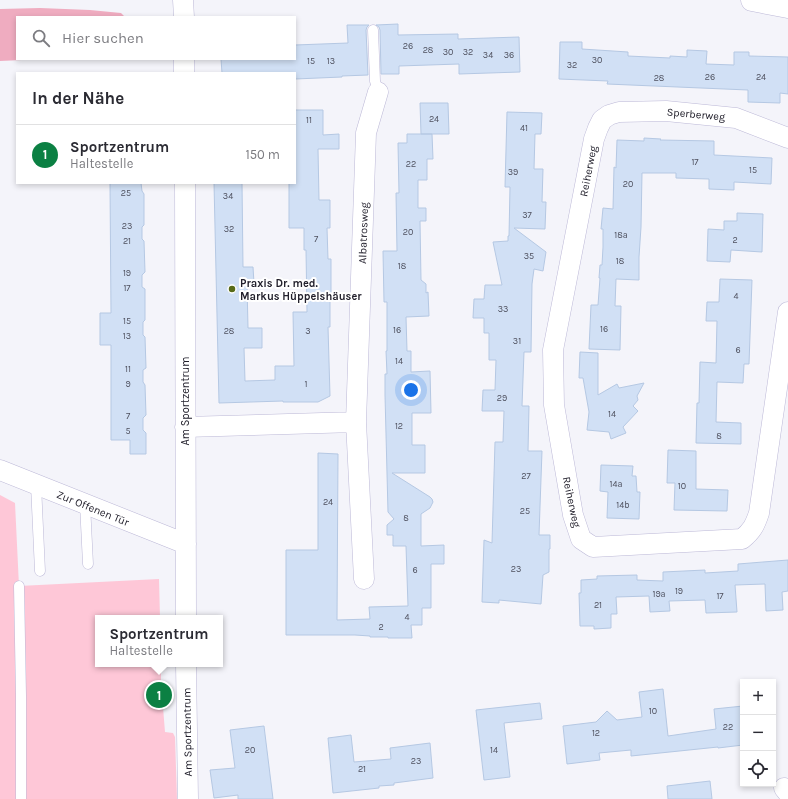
<!DOCTYPE html>
<html lang="de">
<meta charset="utf-8">
<style>
body{margin:0;font-family:Karla,sans-serif;background:#f2f2f3;color:#2b2b33}
.controls{position:absolute;right:12px;bottom:12px;display:grid;overflow:hidden;border-radius:0px;box-shadow:0 2px 6px #0003}
.controls button{width:36px;height:36px;display:grid;place-items:center;padding:0;border:0;border-bottom:1px solid #e1e1e2;background:#fff;color:#2b2b33;font:20px sans-serif}
.you{position:absolute;left:411px;top:390px;width:14px;height:14px;margin:-10px;border:3px solid #fff;border-radius:50%;background:#1a73e8;box-shadow:0 0 0 6px #1a73e833}
.badge{display:grid;place-items:center;width:26px;height:26px;border-radius:50%;background:#0b8043;color:#fff;font-size:13px;font-weight:700}
.pin{position:absolute;translate:-50% -50%;border:2px solid #fff;box-shadow:0 1px 4px #0006}
.popup{position:absolute;left:95px;top:615px;width:128px;height:52px;box-sizing:border-box;display:grid;place-content:center;border-radius:0px;background:#fff;filter:drop-shadow(0 1px 3px #0005);font-size:13px;white-space:nowrap;color:#7c7c81}
.popup b{font-size:15px;color:#2b2b33}
.popup::after{content:'';position:absolute;left:50%;top:100%;margin-left:-8px;border:8px solid transparent;border-top-color:#fff}
.list{margin:0;padding:0;list-style:none}
h2{display:flex;justify-content:space-between;align-items:center;height:52px;margin:0;padding:0 16px;font-size:17px}
h2 small{font-size:13px;font-weight:400;color:#7c7c81}
.list li{display:grid;grid-template-columns:26px 1fr auto;gap:12px;align-items:center;box-sizing:border-box;height:60px;padding:0 16px;border-top:1px solid #e1e1e2}
.list b{display:block;font-size:15px;white-space:nowrap}
.list p{margin:0;font-size:13px;white-space:nowrap;color:#7c7c81}
.list em{font-size:13px;font-style:normal;color:#7c7c81}
.icon{flex:none;width:22px;height:22px;fill:none;stroke:currentColor;stroke-width:2;stroke-linecap:round;stroke-linejoin:round}
.map{position:relative;flex:none;width:788px;height:799px;overflow:hidden}
.search{position:absolute;background:#fff;box-shadow:0 2px 6px #0003;left:16px;top:16px;width:280px;height:44px;display:flex;align-items:center;gap:10px;box-sizing:border-box;padding:0 14px;border-radius:0px;color:#7c7c81;font-size:15px}
.panel{position:absolute;background:#fff;box-shadow:0 2px 6px #0003;left:16px;top:72px;width:280px;height:112px;border-radius:0px}
.map>svg:first-child{display:block}
.green{fill:#fec7d7}
.forest{fill:#efacc0}
.building{fill:#d1e0f5;stroke:#b5c8e3}
.lines{fill:none;stroke-linecap:round;stroke-linejoin:round}
.lane-casing{stroke:#bcb8d7;stroke-width:11}
.street-casing{stroke:#bcb8d7;stroke-width:21}
.secondary-casing{stroke:#bcb8d7;stroke-width:23}
.lane{stroke:#fff;stroke-width:10}
.street{stroke:#fff;stroke-width:20}
.secondary{stroke:#fff;stroke-width:22}
.poi-dot{fill:#586b18;stroke:#fff;stroke-width:1.5}
.labels{text-anchor:middle;stroke-width:4;stroke-linejoin:round;paint-order:stroke}
.number-label{font-size:9px;fill:#4e505e}
.street-label{font-size:11px;fill:#22202c;stroke:#fff}
.poi-label{font-size:11px;font-weight:bold;fill:#22202c;stroke:#fff;text-anchor:start}
</style>
<div class="map">
<svg width="788" height="799" viewBox="0 0 788 799">
<rect width="100%" height="100%" fill="#f4f4fa"/>
<path class="green" d="M0,495L15,503L19,586L159,579L160,618H98V664H161V683L165,732L173,733L175,737L177,799H0Z"/>
<path class="forest" d="M40,8L90,10L121,13L125,17H17V59H44L0,61V9Z"/>
<path class="building" d="M398,24V35L458,34V39L519,37L520,72L459,74V64L399,66V74H381L380,30L379,27L376,25Z
M347,25H369L367,27L366,30L368,75L342,76V77L295,79V73H222L221,59H295V45L348,43Z
M560,42H582V49L628,52V56L670,58V56L687,57V50L707,51L706,64L734,65V52H749V56L788,57V94L780,93V103L748,102V90L607,84L608,81L559,79Z
M420,103H448L449,134H421Z
M295,110H323V135L339,134V149H318L319,200H330V228H327L328,259H331V300H330V327H328L330,396L318,402H283V401L219,403L214,183H242L243,267H253L254,283L247,284L248,328H262V348H244L245,381L275,380V366H294L293,312H307L306,250H304V228H289V183H295Z
M507,112L542,113L541,134H535L534,169H543L542,202H546L545,229L514,228L546,252L543,271L534,269L532,284L531,352H524L522,406H529L528,451H542L539,535H550V549H549V572L543,575L541,604L499,600V603L482,602L484,540L492,543L495,442H503L504,411H482L483,390H495L496,360H489V333H484V318H473L474,299H484L485,285H502L493,242L508,241V236H509L510,187H505Z
M407,134H432L433,159H427V180H418V208H426V221H420L421,280L426,284V293L428,292L429,316L406,317L407,351H411V372L430,371L431,413H412V445H425V473H392L430,497L432,499L433,502L430,508L421,514V546L444,545V564H431V608H422V625H411L412,638H388V637H370V636L355,635H286V550H318V453L338,454L337,620L370,619L369,607L408,606L406,546H393V535H387V525L394,519L388,512L385,395V374H387L386,351H387V302H384L383,251H397L396,193H399L398,143H407Z
M644,138L661,139L660,140L714,141V155L772,158L771,184L734,182V190L709,189V179L676,178V173H642L641,227L639,257V280L616,279L615,306H621L620,350L589,349L591,305H598L600,278H599L600,265H602L603,247V229H601L603,208L613,209L614,167L616,168L617,140L644,141Z
M110,183H141L142,191L144,194V225L142,227V239L144,241L145,272L142,275V287L145,289V320L143,322V335L145,337L146,368L143,370V382L145,385L146,415L143,418V430L146,433V454H130V440H111V345H100V313H111Z
M737,213L763,214L762,252L731,250L730,262L707,261L708,229L724,230V221H737Z
M720,279L752,280L749,364H744L743,383L717,382L716,422L741,423V444L696,443L697,403H699L700,362L716,363L717,321H706L707,302H719Z
M580,352L598,353V395L617,384L619,388L644,383L637,396L638,400L633,406L638,411L623,427L626,433L611,439L609,432L587,430L589,412L583,378H579Z
M668,450L696,451V489L728,490L727,511L674,510L675,483H667Z
M601,465L633,466L632,476H636L637,492H640L639,519L607,518L608,492L600,491Z
M788,560V591L782,592L783,610L766,611L765,584L735,585L737,612L706,613L705,600L669,601L670,611L650,612L649,596L616,597L617,614H611V628L594,629V626H580L579,593H581V580L597,579V576L637,575V580L663,581V572L705,570V573L738,571V564Z
M663,689L668,736L716,729L714,709L743,706V745L718,748V747L631,756V750L599,753L600,760L567,764L563,726L596,722L607,711L617,720L642,717L639,692Z
M540,703L542,719L504,723L510,777L484,780L476,710Z
M264,726L273,799H238V795L214,798L210,770L235,768L230,730Z
M351,735L354,762L391,759L390,748L430,743L433,778L394,783V785L379,786V788L333,793L328,738Z
M710,781L712,799H668L667,786Z"/>
<g class="lines">
<defs>
<path id="lane" d="M373,30L375,81L378,92
M36,485L40,571
M85,504L88,564
M19,586L21,696V799"/>
<path id="street" d="M183,0L184,17
M184,59V73
M788,138L736,118L666,111L619,112L609,115L602,120L598,128L594,139L553,350L554,405L573,515L581,539L593,547L742,539C752,531 755,525 759,513L788,312
M185,183L186,618
M356,422L364,579
M185,427L356,422L366,133L378,92
M0,470L186,544
M186,664L188,799
M784,788L788,793"/>
<path id="secondary" d="M752,0L788,7"/>
</defs>
<use href="#lane" class="lane-casing"/>
<use href="#street" class="street-casing"/>
<use href="#secondary" class="secondary-casing"/>
<use href="#lane" class="lane"/>
<use href="#street" class="street"/>
<use href="#secondary" class="secondary"/>
</g>
<circle class="poi-dot" cx="232" cy="289" r="4"/>
<g class="labels">
<g class="number-label">
<text x="408" y="49">26</text>
<text x="428" y="53">28</text>
<text x="448" y="55">30</text>
<text x="468" y="55">32</text>
<text x="488" y="58">34</text>
<text x="509" y="58">36</text>
<text x="597" y="63">30</text>
<text x="311" y="64">15</text>
<text x="331" y="64">13</text>
<text x="572" y="68">32</text>
<text x="710" y="80">26</text>
<text x="761" y="80">24</text>
<text x="659" y="81">28</text>
<text x="434" y="122">24</text>
<text x="309" y="123">11</text>
<text x="524" y="131">41</text>
<text x="695" y="165">17</text>
<text x="411" y="167">22</text>
<text x="753" y="173">15</text>
<text x="513" y="175">39</text>
<text x="628" y="187">20</text>
<text x="126" y="196">25</text>
<text x="228" y="199">34</text>
<text x="527" y="218">37</text>
<text x="127" y="229">23</text>
<text x="229" y="232">32</text>
<text x="408" y="235">20</text>
<text x="621" y="238">18a</text>
<text x="316" y="242">7</text>
<text x="735" y="243">2</text>
<text x="127" y="244">21</text>
<text x="529" y="259">35</text>
<text x="620" y="264">18</text>
<text x="402" y="269">18</text>
<text x="127" y="276">19</text>
<text x="127" y="291">17</text>
<text x="736" y="299">4</text>
<text x="503" y="312">33</text>
<text x="127" y="324">15</text>
<text x="604" y="332">16</text>
<text x="397" y="333">16</text>
<text x="229" y="334">28</text>
<text x="308" y="334">3</text>
<text x="127" y="339">13</text>
<text x="517" y="344">31</text>
<text x="738" y="353">6</text>
<text x="399" y="364">14</text>
<text x="128" y="372">11</text>
<text x="128" y="387">9</text>
<text x="306" y="387">1</text>
<text x="502" y="401">29</text>
<text x="612" y="417">14</text>
<text x="128" y="419">7</text>
<text x="399" y="429">12</text>
<text x="128" y="434">5</text>
<text x="719" y="439">8</text>
<text x="526" y="479">27</text>
<text x="616" y="487">14a</text>
<text x="682" y="489">10</text>
<text x="328" y="505">24</text>
<text x="623" y="508">14b</text>
<text x="525" y="514">25</text>
<text x="406" y="521">8</text>
<text x="516" y="572">23</text>
<text x="415" y="573">6</text>
<text x="679" y="594">19</text>
<text x="659" y="597">19a</text>
<text x="720" y="599">17</text>
<text x="598" y="608">21</text>
<text x="407" y="620">4</text>
<text x="381" y="630">2</text>
<text x="653" y="714">10</text>
<text x="728" y="730">22</text>
<text x="596" y="736">12</text>
<text x="250" y="753">20</text>
<text x="494" y="753">14</text>
<text x="416" y="764">23</text>
<text x="362" y="772">21</text>
</g>
<g class="street-label">
<text transform="translate(696 114) rotate(5)" y="4">Sperberweg</text>
<text transform="translate(588 171) rotate(-79)" y="4">Reiherweg</text>
<text transform="translate(363 233) rotate(-88)" y="4">Albatrosweg</text>
<text transform="translate(185 401) rotate(-90)" y="4">Am Sportzentrum</text>
<text transform="translate(572 502) rotate(78)" y="4">Reiherweg</text>
<text transform="translate(93 508) rotate(22)" y="4">Zur Offenen Tür</text>
<text transform="translate(187 732) rotate(-91)" y="4">Am Sportzentrum</text>
</g>
<g class="poi-label">
<text x="240" y="287">Praxis Dr. med.<tspan x="240" dy="13">Markus Hüppelshäuser</tspan></text>
</g>
</g>
</svg>
<div class="controls">
<button>+</button>
<button>−</button>
<button><svg class="icon" aria-label="locate" viewBox="0 0 24 24"><circle cx="12" cy="12" r="6"/><path d="M12 2v4M12 18v4M2 12h4M18 12h4"/></svg></button>
</div>
<div class="you"></div>
<div class="pin badge" style="left:159px;top:695px">1</div>
<div class="popup"><b>Sportzentrum</b>Haltestelle</div>
<div class="search"><svg class="icon" aria-label="search" viewBox="0 0 24 24"><circle cx="10" cy="10" r="6"/><path d="M15 15l6 6"/></svg>Hier suchen</div>
<section class="panel">
<h2>In der Nähe<small></small></h2>
<ul class="list">
<li><span class="badge">1</span><div><b>Sportzentrum</b><p>Haltestelle</p></div><em>150 m</em></li>
</ul>
</section>
</div>
